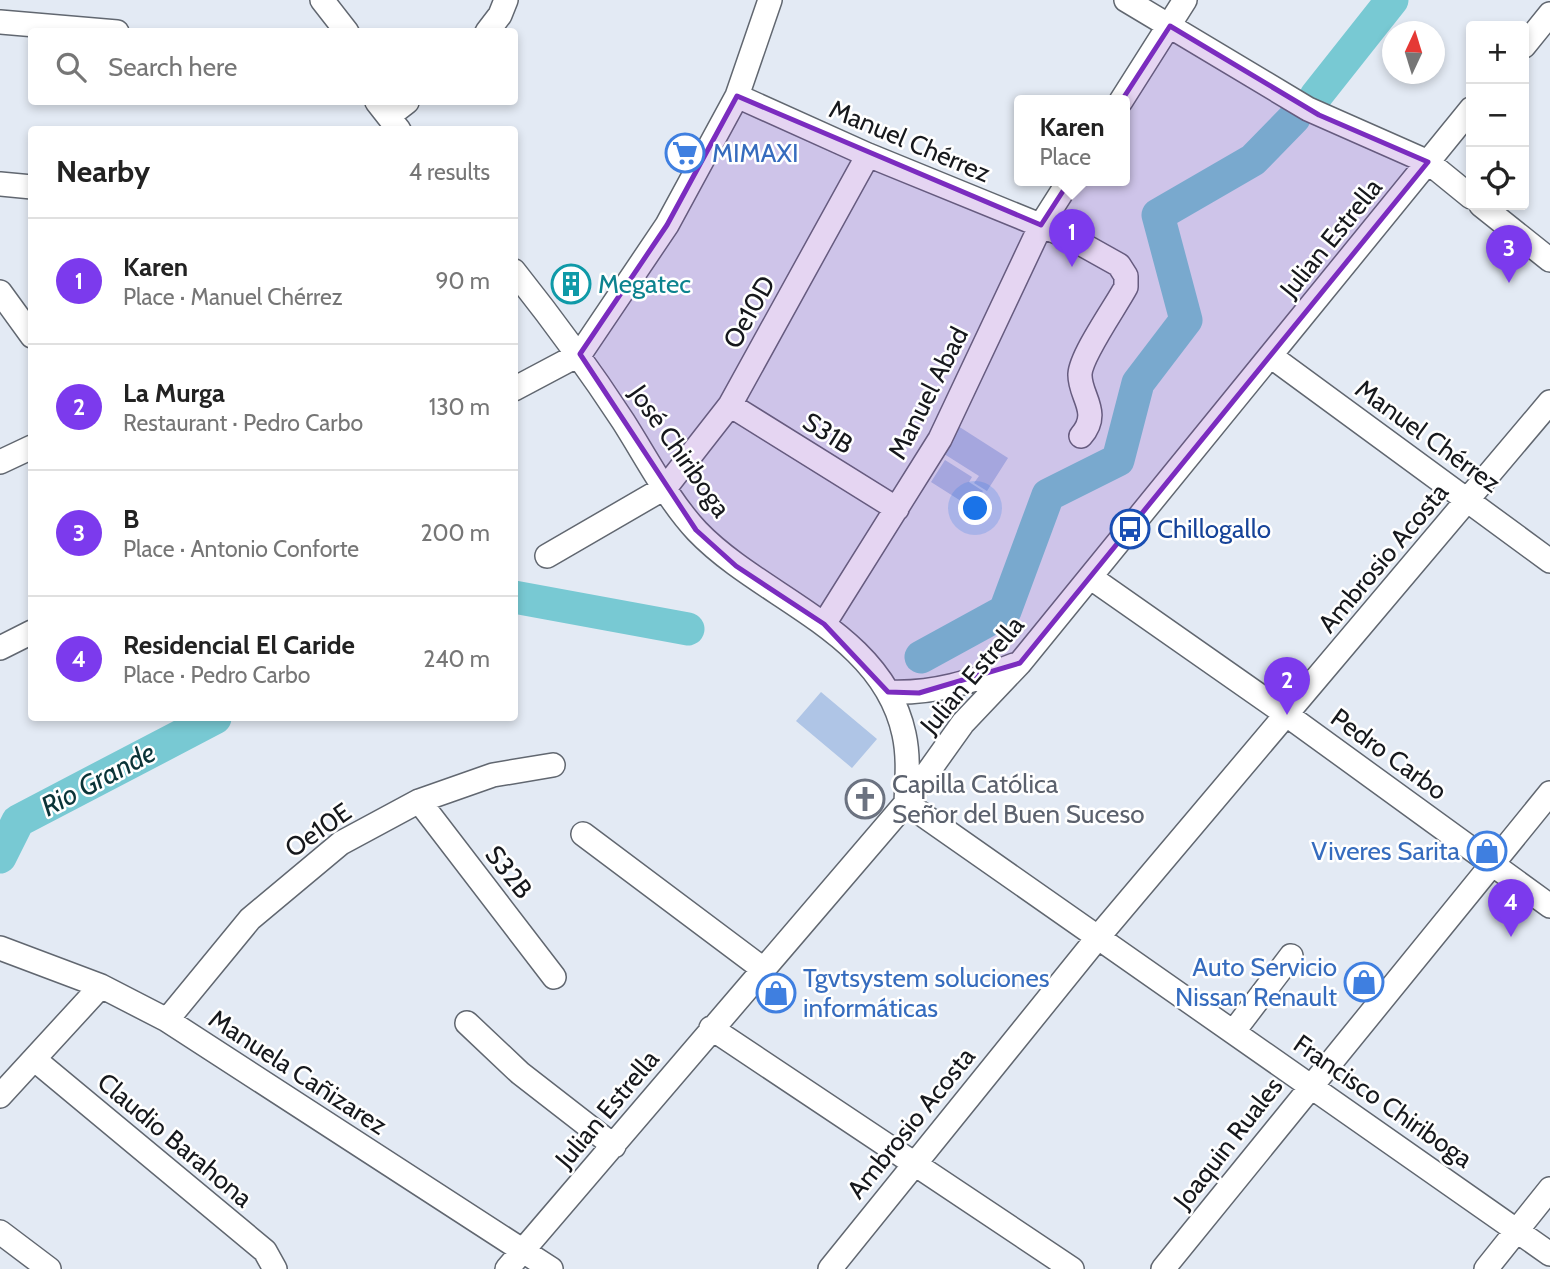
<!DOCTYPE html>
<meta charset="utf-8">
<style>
body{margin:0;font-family:Cabin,sans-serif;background:#f6f6f6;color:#222}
.controls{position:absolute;right:21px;top:21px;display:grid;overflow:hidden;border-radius:7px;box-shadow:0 4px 10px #0003}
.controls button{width:63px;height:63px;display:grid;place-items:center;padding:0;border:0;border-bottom:2px solid #e0e0e0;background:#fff;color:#222;font:35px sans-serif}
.compass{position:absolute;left:1382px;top:21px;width:63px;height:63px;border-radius:50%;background:#fff;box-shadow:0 4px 10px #0003;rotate:4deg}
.you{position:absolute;left:976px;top:509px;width:24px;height:24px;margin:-18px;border:5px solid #fff;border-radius:50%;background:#1a73e8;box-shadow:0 0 0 10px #1a73e833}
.badge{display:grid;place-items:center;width:46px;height:46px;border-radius:50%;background:#7c3aed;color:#fff;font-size:23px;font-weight:700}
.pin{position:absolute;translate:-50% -58px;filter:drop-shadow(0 2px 4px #0008)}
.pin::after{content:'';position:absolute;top:37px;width:24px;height:21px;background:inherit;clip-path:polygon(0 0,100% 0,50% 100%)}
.popup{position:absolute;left:1014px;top:95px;width:116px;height:91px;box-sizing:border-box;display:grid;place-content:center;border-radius:7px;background:#fff;filter:drop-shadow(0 2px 5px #0005);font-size:23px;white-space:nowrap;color:#767676}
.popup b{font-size:26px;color:#222}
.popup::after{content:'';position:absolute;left:50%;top:100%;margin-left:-14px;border:14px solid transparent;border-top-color:#fff}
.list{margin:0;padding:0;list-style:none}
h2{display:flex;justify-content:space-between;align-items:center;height:91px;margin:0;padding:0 28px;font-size:30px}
h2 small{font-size:23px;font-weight:400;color:#767676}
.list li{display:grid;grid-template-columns:46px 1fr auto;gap:21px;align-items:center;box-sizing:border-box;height:126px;padding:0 28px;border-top:2px solid #e0e0e0}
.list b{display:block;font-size:26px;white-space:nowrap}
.list p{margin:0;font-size:23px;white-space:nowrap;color:#767676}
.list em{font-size:23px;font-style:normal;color:#767676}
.icon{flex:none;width:38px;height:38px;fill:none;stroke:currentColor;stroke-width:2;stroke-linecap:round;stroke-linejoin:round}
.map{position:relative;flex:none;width:1550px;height:1269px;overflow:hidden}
.search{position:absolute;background:#fff;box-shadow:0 4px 10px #0003;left:28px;top:28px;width:490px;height:77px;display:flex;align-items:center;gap:18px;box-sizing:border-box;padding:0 24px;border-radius:7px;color:#767676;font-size:26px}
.panel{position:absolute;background:#fff;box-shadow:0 4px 10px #0003;left:28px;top:126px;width:490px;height:595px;border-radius:7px}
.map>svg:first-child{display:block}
.green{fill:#afc5e6}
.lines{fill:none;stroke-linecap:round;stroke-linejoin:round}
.river{stroke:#78c9d3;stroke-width:33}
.minor-casing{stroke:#616770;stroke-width:26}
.minor{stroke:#fff;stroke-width:23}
.marked{fill:#7b2cbf;fill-opacity:0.2;stroke:#7b2cbf;stroke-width:5;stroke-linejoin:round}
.labels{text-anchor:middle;stroke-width:5;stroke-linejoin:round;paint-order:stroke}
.street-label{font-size:26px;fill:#16181c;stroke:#fff}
.shop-label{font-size:26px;fill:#366cbe;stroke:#fff;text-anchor:start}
.culture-label{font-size:26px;fill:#0d838f;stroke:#fff;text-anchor:start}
.transit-label{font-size:26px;fill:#164399;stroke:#fff;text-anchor:start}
.worship-label{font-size:26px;fill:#5b616d;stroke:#fff;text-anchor:start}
.water-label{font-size:28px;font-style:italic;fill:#0a3337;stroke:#fff}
</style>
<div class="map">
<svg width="1550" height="1269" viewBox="0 0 1550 1269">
<rect width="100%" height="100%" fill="#e3eaf4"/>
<path class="green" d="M958,426L1008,458L987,491L974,483L979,476L941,452Z
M945,460L972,477L969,482L983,491L972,508L931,482Z
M821,692L877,739L852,768L796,721Z"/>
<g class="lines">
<path class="river" d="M1316,96L1392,0
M514,597L688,629
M921,657L1005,611L1048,495L1118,460L1138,383L1186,320L1158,215L1253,160L1294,118
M0,857L18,821L215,718"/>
<defs>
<path id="minor" d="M322,0L347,32
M1126,0L1308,109L1428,162L1471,197
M0,22L117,32
M487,32L500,15L506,0
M1524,46L1550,14
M737,96L868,155L1069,237L1119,265L1126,276V287C1116,306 1081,355 1080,374C1079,396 1102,412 1081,436
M1121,101L1185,0
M377,102L399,130
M389,116L407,102
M0,184L32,187
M1481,205L1550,260
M514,271C553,320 589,369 623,421C646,457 668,500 697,531C762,599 882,631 904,734C909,757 907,779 906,803
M0,292L32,336
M1272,357L1550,561
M514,389L580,354L667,225L737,96L770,0
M730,405L897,509
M0,462L32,447
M547,556L666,487L730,405L868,155
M1090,577L1287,715L1550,906
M824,624L940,439L1041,225L1069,181
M0,648L32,632
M888,692C934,694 971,682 1014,665
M419,801L554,977
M906,803L1550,1254
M583,834L763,969
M0,948L101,986L167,1020L551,1269
M167,1020L250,919L341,843L419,801L493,775L553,765
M467,1023L520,1073L614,1146
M711,1028L1072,1269
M1234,1031L1291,956
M34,1059L265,1251L275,1269
M0,1096L101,986
M0,1232L49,1269
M507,1269L906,803L963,723L1020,663L1471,109
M830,1269L1099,936L1550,402
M1163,1269L1550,793
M1486,1269L1550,1189"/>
</defs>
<use href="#minor" class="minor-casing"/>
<use href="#minor" class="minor"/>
</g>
<path class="marked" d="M1170,26L1319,115L1428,162L1020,663L919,693L888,692L824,624L736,566L696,530L580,354L667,225L737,96L1041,225Z"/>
<defs>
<symbol id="supermarket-ring" viewBox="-11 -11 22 22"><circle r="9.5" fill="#fff" stroke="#3f7fe0" stroke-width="1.5"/><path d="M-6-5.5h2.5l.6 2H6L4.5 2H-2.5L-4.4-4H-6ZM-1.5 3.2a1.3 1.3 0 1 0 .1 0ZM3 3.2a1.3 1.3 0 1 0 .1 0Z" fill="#3f7fe0"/></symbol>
<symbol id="building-ring" viewBox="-11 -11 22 22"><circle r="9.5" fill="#fff" stroke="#0f9aa8" stroke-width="1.5"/><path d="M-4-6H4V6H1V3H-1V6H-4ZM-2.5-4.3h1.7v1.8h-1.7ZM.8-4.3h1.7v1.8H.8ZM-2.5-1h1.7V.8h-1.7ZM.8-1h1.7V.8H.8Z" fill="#0f9aa8"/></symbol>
<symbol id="bus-ring" viewBox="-11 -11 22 22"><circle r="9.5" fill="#fff" stroke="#1a4fb4" stroke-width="1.5"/><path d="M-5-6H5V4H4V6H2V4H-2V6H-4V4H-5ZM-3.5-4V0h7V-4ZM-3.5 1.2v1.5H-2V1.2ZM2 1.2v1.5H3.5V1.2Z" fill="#1a4fb4"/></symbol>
<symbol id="church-ring" viewBox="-11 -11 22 22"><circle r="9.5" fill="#fff" stroke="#6b7280" stroke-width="1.5"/><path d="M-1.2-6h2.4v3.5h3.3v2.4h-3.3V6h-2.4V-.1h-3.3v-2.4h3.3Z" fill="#6b7280"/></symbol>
<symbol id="shop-ring" viewBox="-11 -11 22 22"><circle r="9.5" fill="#fff" stroke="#3f7fe0" stroke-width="1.5"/><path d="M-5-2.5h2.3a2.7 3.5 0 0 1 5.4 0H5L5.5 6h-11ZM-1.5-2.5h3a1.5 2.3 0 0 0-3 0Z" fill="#3f7fe0"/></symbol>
</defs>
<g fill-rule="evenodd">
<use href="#supermarket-ring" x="663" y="131" width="44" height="44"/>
<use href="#building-ring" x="549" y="262" width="44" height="44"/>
<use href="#bus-ring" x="1108" y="507" width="44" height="44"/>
<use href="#church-ring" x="843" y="777" width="44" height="44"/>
<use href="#shop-ring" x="1465" y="829" width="44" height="44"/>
<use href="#shop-ring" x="1342" y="960" width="44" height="44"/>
<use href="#shop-ring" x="754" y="971" width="44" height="44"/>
</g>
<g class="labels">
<g class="street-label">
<text transform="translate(910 141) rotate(23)" y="9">Manuel Chérrez</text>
<text transform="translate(1331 238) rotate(-51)" y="9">Julian Estrella</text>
<text transform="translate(749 312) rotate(-61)" y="9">Oe10D</text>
<text transform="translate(928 393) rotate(-63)" y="9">Manuel Abad</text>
<text transform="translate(828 433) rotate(32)" y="9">S31B</text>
<text transform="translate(1428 436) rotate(36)" y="9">Manuel Chérrez</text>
<text transform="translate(680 451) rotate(55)" y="9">José Chiriboga</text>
<text transform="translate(1383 558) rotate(-50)" y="9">Ambrosio Acosta</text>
<text transform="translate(972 675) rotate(-50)" y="9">Julian Estrella</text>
<text transform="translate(1389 754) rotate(36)" y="9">Pedro Carbo</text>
<text transform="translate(318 830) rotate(-35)" y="9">Oe10E</text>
<text transform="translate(509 872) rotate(52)" y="9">S32B</text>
<text transform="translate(298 1072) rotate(33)" y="9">Manuela Cañizarez</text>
<text transform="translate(1383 1101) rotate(35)" y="9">Francisco Chiriboga</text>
<text transform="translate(607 1109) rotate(-50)" y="9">Julian Estrella</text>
<text transform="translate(911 1123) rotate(-51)" y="9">Ambrosio Acosta</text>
<text transform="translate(175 1140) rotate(40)" y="9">Claudio Barahona</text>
<text transform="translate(1228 1143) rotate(-52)" y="9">Joaquin Ruales</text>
</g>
<g class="shop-label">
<text x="712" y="162">MIMAXI</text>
<text x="1460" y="860" text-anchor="end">Viveres Sarita</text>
<text x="1337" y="976" text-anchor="end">Auto Servicio<tspan x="1337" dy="30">Nissan Renault</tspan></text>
<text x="803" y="987">Tgvtsystem soluciones<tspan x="803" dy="30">informáticas</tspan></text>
</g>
<g class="culture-label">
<text x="598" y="293">Megatec</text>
</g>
<g class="transit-label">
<text x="1157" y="538">Chillogallo</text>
</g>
<g class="worship-label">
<text x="892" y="793">Capilla Católica<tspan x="892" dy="30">Señor del Buen Suceso</tspan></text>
</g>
<g class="water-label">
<text transform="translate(98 779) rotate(-28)" y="10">Rio Grande</text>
</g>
</g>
</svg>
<div class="controls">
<button>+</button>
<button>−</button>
<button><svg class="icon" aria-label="locate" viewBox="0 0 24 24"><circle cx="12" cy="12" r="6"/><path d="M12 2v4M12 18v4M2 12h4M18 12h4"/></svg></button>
</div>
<svg class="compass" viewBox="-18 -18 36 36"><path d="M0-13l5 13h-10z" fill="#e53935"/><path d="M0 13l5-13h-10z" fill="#767676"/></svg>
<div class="you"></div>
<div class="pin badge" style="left:1072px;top:267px">1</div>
<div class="popup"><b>Karen</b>Place</div>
<div class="pin badge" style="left:1287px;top:715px">2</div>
<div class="pin badge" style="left:1509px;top:283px">3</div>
<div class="pin badge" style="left:1511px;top:937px">4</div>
<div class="search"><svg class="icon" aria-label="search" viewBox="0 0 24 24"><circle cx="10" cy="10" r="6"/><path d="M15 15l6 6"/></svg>Search here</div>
<section class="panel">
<h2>Nearby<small>4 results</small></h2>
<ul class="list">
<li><span class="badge">1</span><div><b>Karen</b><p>Place · Manuel Chérrez</p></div><em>90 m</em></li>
<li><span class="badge">2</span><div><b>La Murga</b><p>Restaurant · Pedro Carbo</p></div><em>130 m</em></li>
<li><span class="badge">3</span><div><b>B</b><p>Place · Antonio Conforte</p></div><em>200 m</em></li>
<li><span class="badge">4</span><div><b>Residencial El Caride</b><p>Place · Pedro Carbo</p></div><em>240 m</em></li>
</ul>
</section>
</div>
